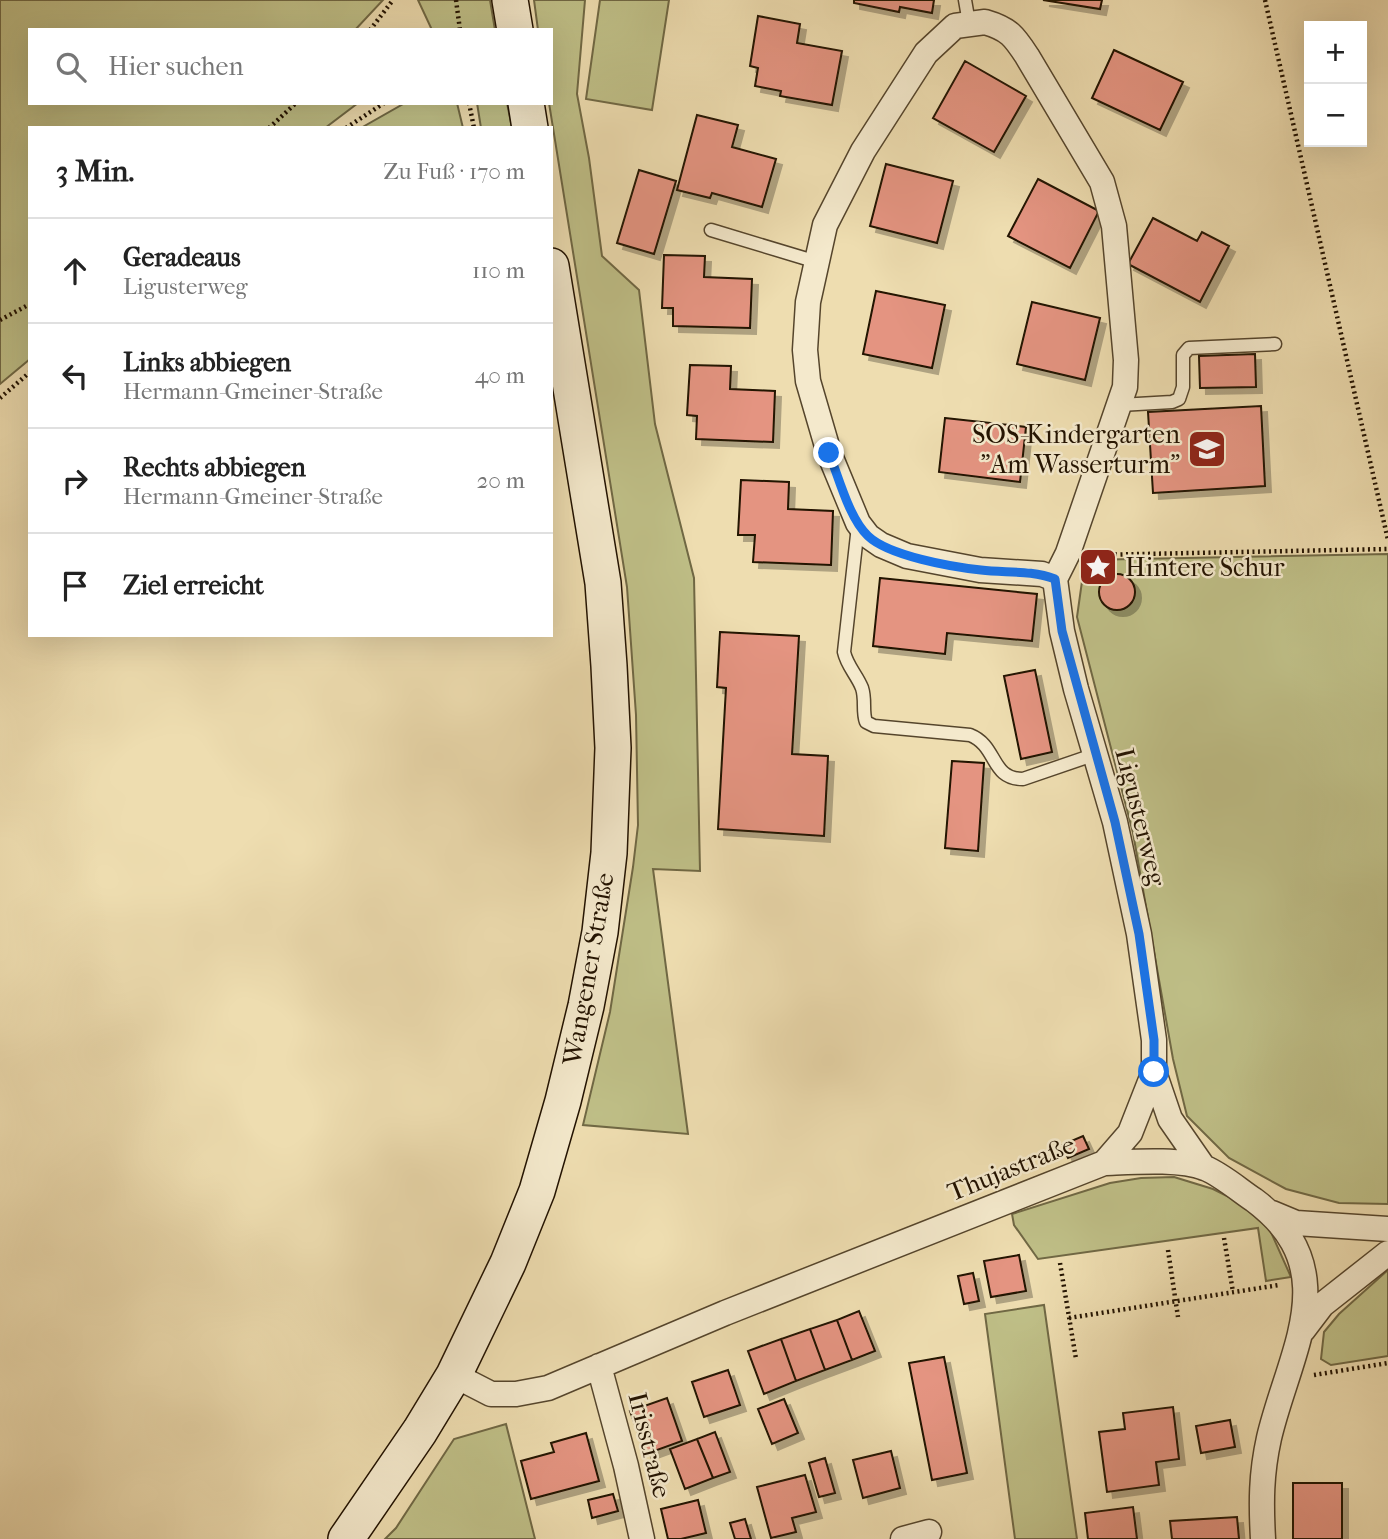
<!DOCTYPE html>
<html lang="de">
<meta charset="utf-8">
<style>
body{margin:0;font-family:"IM FELL French Canon",serif;background:#f6f6f6;color:#222}
.controls{position:absolute;right:21px;top:21px;display:grid;overflow:hidden;border-radius:0px;box-shadow:0 7px 28px #0002}
.controls button{width:63px;height:63px;display:grid;place-items:center;padding:0;border:0;border-bottom:2px solid #e0e0e0;background:#fff;color:#222;font:35px sans-serif}
.stop{position:absolute;width:21px;height:21px;margin:-16px;border:5px solid #1a73e8;border-radius:50%;background:#fff}
.stop.end{background:#1a73e8;border-color:#fff;box-shadow:0 2px 7px #0008}
.list{margin:0;padding:0;list-style:none}
h2{display:flex;justify-content:space-between;align-items:center;height:91px;margin:0;padding:0 28px;font-size:30px}
h2 small{font-size:23px;font-weight:400;color:#767676}
.list li{display:grid;grid-template-columns:46px 1fr auto;gap:21px;align-items:center;box-sizing:border-box;height:105px;padding:0 28px;border-top:2px solid #e0e0e0}
.list b{display:block;font-size:26px;white-space:nowrap}
.list p{margin:0;font-size:23px;white-space:nowrap;color:#767676}
.list em{font-size:23px;font-style:normal;color:#767676}
.icon{flex:none;width:38px;height:38px;fill:none;stroke:currentColor;stroke-width:2;stroke-linecap:round;stroke-linejoin:round}
.map{position:relative;flex:none;width:1388px;height:1539px;overflow:hidden}
.search{position:absolute;background:#fff;box-shadow:0 7px 28px #0002;left:28px;top:28px;width:525px;height:77px;display:flex;align-items:center;gap:18px;box-sizing:border-box;padding:0 24px;border-radius:0px;color:#767676;font-size:26px}
.panel{position:absolute;background:#fff;box-shadow:0 7px 28px #0002;left:28px;top:126px;width:525px;height:511px;border-radius:0px}
.map>svg:first-child{display:block}
.green{fill:#bfbf87;stroke:#706844;stroke-width:2}
.building{fill:#e49481;stroke:#221200;stroke-width:2;filter:url(#shadow)}
.lines{fill:none;stroke-linecap:round;stroke-linejoin:round}
.service-casing{stroke:#55452c;stroke-width:15}
.minor-casing{stroke:#55452c;stroke-width:27}
.secondary-casing{stroke:#221200;stroke-width:38}
.path{stroke:#221200;stroke-width:4.5;stroke-dasharray:2 3.5;stroke-linecap:butt}
.service{stroke:#f4e9cc;stroke-width:12}
.minor{stroke:#f4e9cc;stroke-width:24}
.secondary{stroke:#f4e9cc;stroke-width:35}
.route{stroke:#1a73e8;stroke-width:9}
.labels{text-anchor:middle;stroke-width:5;stroke-linejoin:round;paint-order:stroke}
.poi-label{font-size:26px;fill:#221200;stroke:#f4e9cc;text-anchor:end}
.street-label{font-size:26px;fill:#221200;stroke:#f4e9cc}
</style>
<div class="map">
<svg width="1388" height="1539" viewBox="0 0 1388 1539">
<defs>
<filter id="shadow"><feDropShadow dx="6" dy="6" stdDeviation="0" flood-color="#0004"/></filter>
</defs>
<rect width="100%" height="100%" fill="#eeddb0"/>
<filter id="stains"><feTurbulence type="fractalNoise" baseFrequency=".00286" numOctaves="4"/><feColorMatrix values="0 0 0 0 .2 0 0 0 0 .09 0 0 0 0 .02 0 0 0 .5 -.17"/></filter>
<radialGradient id="worn" r=".72"><stop offset=".6" stop-color="#630" stop-opacity="0"/><stop offset="1" stop-color="#630" stop-opacity=".3"/></radialGradient>
<path class="green" d="M0,0H383L355,30H30V103H358L325,128H30V359L0,384Z
M418,0H490L495,30H432Z
M534,0H585L577,94L589,158L602,256L639,290L655,424L694,578L700,871L653,869L688,1134L583,1125L610,1012L633,867L638,825L636,715L627,587L549,103H551V30H538Z
M600,0H669L652,110L586,99Z
M405,103H457L463,128H361Z
M477,103H507L512,128H481Z
M1388,554V1204L1339,1203L1286,1189L1229,1158L1187,1116L1173,1059L1133,833L1077,617L1085,560Z
M1174,1177L1213,1189L1237,1201L1270,1230L1291,1277L1266,1281L1258,1228L1038,1259L1014,1225L1012,1214L1110,1183L1141,1178Z
M1388,1270V1356L1331,1365L1321,1359L1324,1332L1339,1314Z
M1044,1305L1077,1539H1015L985,1314Z
M506,1424L535,1539H385L396,1528L454,1439Z"/>
<path class="building" d="M854,0H934L932,13L900,7L899,12L854,3Z
M1043,0H1102L1100,9Z
M758,16L800,24L797,43L842,51L832,105L780,96L781,91L755,86L758,68L750,66Z
M1114,50L1183,82L1160,130L1092,98Z
M965,61L1026,96L994,152L933,118Z
M697,115L738,125L732,147L776,159L762,207L712,193L710,198L677,190Z
M886,164L953,181L937,243L870,226Z
M639,170L676,181L654,254L617,243Z
M1038,179L1099,211L1070,268L1008,236Z
M1153,218L1197,241L1202,232L1229,246L1200,302L1128,264Z
M664,255L705,256L704,277L752,279L750,328L673,326V308H662Z
M876,291L945,305L932,368L863,354Z
M1032,302L1100,318L1085,380L1017,364Z
M1255,354L1256,387L1200,388L1199,356Z
M690,365L731,366L730,389L775,391L773,442L696,439L697,416L687,415Z
M1261,406L1265,486L1153,493L1148,412Z
M945,418L1026,427L1020,482L939,472Z
M741,480L789,482L788,509L833,511L831,565L753,562L755,535H738Z
M1099 592a18 18 0 1 1 36 0a18 18 0 1 1-36 0Z
M880,578L1037,594L1032,641L947,633L945,654L873,646Z
M720,632L799,636L792,754L828,756L824,836L718,829L726,688L717,687Z
M1035,670L1052,752L1021,759L1004,676Z
M952,761L984,763L978,851L945,848Z
M1083,1136L1089,1149L1068,1158L1062,1145Z
M1019,1255L1026,1291L991,1297L984,1261Z
M973,1273L979,1301L964,1304L958,1276Z
M859,1311L875,1351L852,1360L837,1320Z
M837,1320L852,1360L825,1370L810,1329Z
M810,1329L825,1370L796,1381L781,1339Z
M781,1339L796,1381L764,1394L748,1351Z
M944,1357L967,1473L932,1480L909,1363Z
M728,1370L740,1405L704,1417L692,1382Z
M667,1398L682,1441L646,1454L630,1411Z
M784,1399L798,1433L772,1444L758,1409Z
M1173,1407L1179,1459L1156,1462L1159,1485L1107,1492L1099,1432L1125,1429L1123,1413Z
M1230,1420L1235,1447L1201,1453L1196,1426Z
M715,1432L730,1472L713,1478L697,1439Z
M586,1433L599,1481L531,1499L521,1461L554,1452L551,1443Z
M697,1439L713,1478L685,1489L670,1449Z
M891,1451L900,1488L863,1498L853,1460Z
M825,1458L835,1493L819,1497L809,1463Z
M805,1475L816,1512L792,1518L796,1532L771,1538L757,1487Z
M1293,1483H1342V1539H1293Z
M613,1494L618,1511L592,1518L588,1500Z
M698,1500L706,1533L681,1539H668L661,1509Z
M1133,1507L1137,1539H1088L1085,1513Z
M1237,1517L1239,1539H1172L1170,1521Z
M745,1519L751,1539H735L730,1523Z"/>
<g class="lines">
<defs>
<path id="service" d="M965,0L969,23
M711,230L817,262
M1120,405L1172,402L1179,399L1183,387V355L1189,348L1275,344
M858,526L844,652C847,666 857,675 862,688C866,700 862,711 866,722L874,726L970,735C998,746 990,779 1023,779L1096,754"/>
<path id="minor" d="M985,22C1009,29 1014,36 1027,56L1102,182L1114,226L1126,360L1125,387L1068,553L1055,579L1042,574L980,570L907,556L881,545L868,536L858,523L829,453L808,381L805,350L808,302L825,225L863,151L926,53L955,26Z
M1055,579L1062,631L1076,689L1115,822L1139,934L1154,1040V1072L1170,1119L1204,1168
M1104,1163L1130,1133L1154,1072
M1272,1213L1296,1223L1388,1229
M1303,1330L1322,1305L1388,1253
M599,1366L626,1466L642,1539
M454,1375L491,1394H516L548,1388L725,1313L1104,1163C1131,1162 1180,1158 1205,1168C1222,1175 1239,1190 1254,1200C1347,1269 1289,1352 1269,1438C1261,1474 1261,1503 1263,1539
M903,1539L929,1532"/>
<path id="secondary" d="M510,0L515,30
M526,103L530,128
M346,1539L420,1431L454,1375L508,1263L537,1191L563,1101L586,1006L600,932L609,853L613,748L609,666L603,583L551,266"/>
</defs>
<use href="#service" class="service-casing"/>
<use href="#minor" class="minor-casing"/>
<use href="#secondary" class="secondary-casing"/>
<path class="path" d="M456,0L460,30
M1265,0L1388,540
M370,30L393,0
M469,103L474,128
M269,128L296,103
M346,128L384,103
M0,320L30,304
M0,398L30,372
M1093,555L1388,549
M1224,1238L1233,1292
M1168,1250L1178,1317
M1060,1263L1076,1359
M1069,1318L1279,1285
M1314,1375L1388,1363"/>
<use href="#service" class="service"/>
<use href="#minor" class="minor"/>
<use href="#secondary" class="secondary"/>
</g>
<g class="lines">
<path class="route" d="M829,453C839,478 849,518 868,536C889,556 952,567 981,570C1006,573 1031,570 1055,579L1062,631L1115,822L1139,934L1154,1040V1072"/>
</g>
<defs>
<symbol id="school-square" viewBox="-11 -11 22 22"><rect x="-9" y="-9" width="18" height="18" rx="4" fill="#8f2418" stroke="#f4e9cc"/><path d="M0-5L7-2L0 1L-7-2ZM-4 1L0 2.5L4 1V4Q0 6-4 4Z" fill="#fff"/></symbol>
<symbol id="sight-square" viewBox="-11 -11 22 22"><rect x="-9" y="-9" width="18" height="18" rx="4" fill="#8f2418" stroke="#f4e9cc"/><path d="M0-6L1.8-2.2L6-1.7L2.9 1.2L3.7 5.4L0 3.3L-3.7 5.4L-2.9 1.2L-6-1.7L-1.8-2.2Z" fill="#fff"/></symbol>
</defs>
<g fill-rule="evenodd">
<use href="#school-square" x="1185" y="427" width="44" height="44"/>
<use href="#sight-square" x="1076" y="545" width="44" height="44"/>
</g>
<g class="labels">
<g class="poi-label">
<text x="1180" y="443">SOS-Kindergarten<tspan x="1180" dy="30">"Am Wasserturm"</tspan></text>
<text x="1125" y="576" text-anchor="start">Hintere Schur</text>
</g>
<g class="street-label">
<text transform="translate(1141 817) rotate(76)" y="9">Ligusterweg</text>
<text transform="translate(588 969) rotate(-80)" y="9">Wangener Straße</text>
<text transform="translate(1011 1168) rotate(-22)" y="9">Thujastraße</text>
<text transform="translate(650 1445) rotate(76)" y="9">Irisstraße</text>
</g>
</g>
<rect width="100%" height="100%" filter="url(#stains)"/>
<rect width="100%" height="100%" fill="url(#worn)"/>
</svg>
<div class="controls">
<button>+</button>
<button>−</button>
</div>
<div class="stop" style="left:1154px;top:1072px"></div>
<div class="stop end" style="left:829px;top:453px"></div>
<div class="search"><svg class="icon" aria-label="search" viewBox="0 0 24 24"><circle cx="10" cy="10" r="6"/><path d="M15 15l6 6"/></svg>Hier suchen</div>
<section class="panel">
<h2>3 Min.<small>Zu Fuß · 170 m</small></h2>
<ul class="list">
<li><svg class="icon" aria-label="ahead" viewBox="0 0 24 24"><path d="M12 20V5M6 11l6-6 6 6"/></svg><div><b>Geradeaus</b><p>Ligusterweg</p></div><em>110 m</em></li>
<li><svg class="icon" aria-label="left" viewBox="0 0 24 24"><path d="M17 20v-9H6M10 6l-5 5 5 5"/></svg><div><b>Links abbiegen</b><p>Hermann-Gmeiner-Straße</p></div><em>40 m</em></li>
<li><svg class="icon" aria-label="right" viewBox="0 0 24 24"><path d="M7 20v-9h11M14 6l5 5-5 5"/></svg><div><b>Rechts abbiegen</b><p>Hermann-Gmeiner-Straße</p></div><em>20 m</em></li>
<li><svg class="icon" aria-label="arrive" viewBox="0 0 24 24"><path d="M6 21V4h12l-3 4 3 4H6"/></svg><div><b>Ziel erreicht</b></div></li>
</ul>
</section>
</div>
